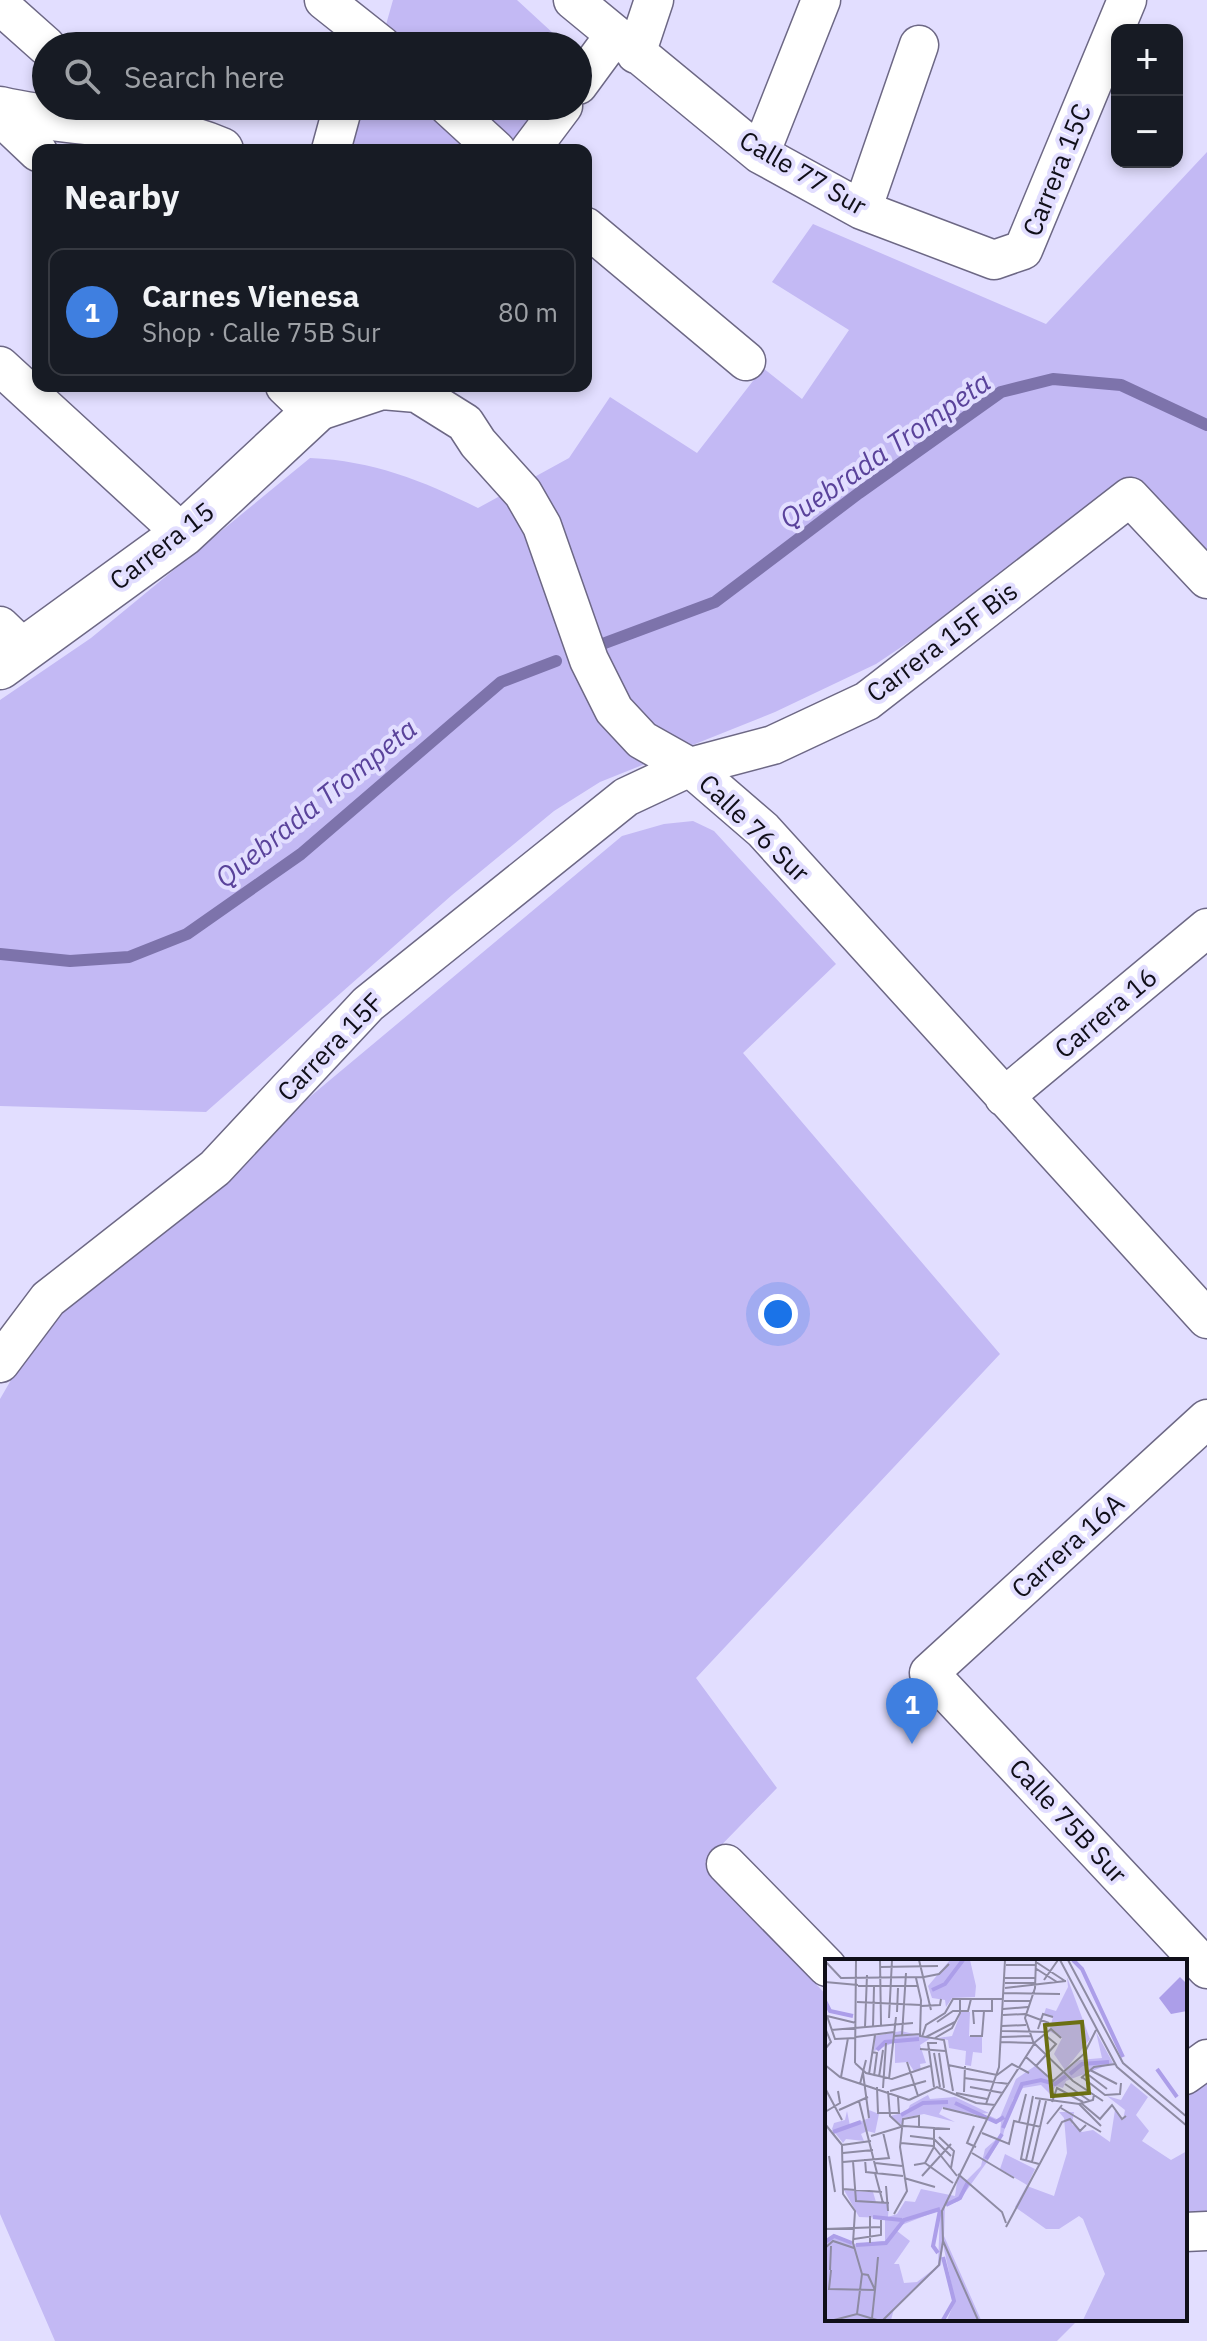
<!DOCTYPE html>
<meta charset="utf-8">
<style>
body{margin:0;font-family:"IBM Plex Sans",sans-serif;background:#242831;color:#f1f3f6}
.controls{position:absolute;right:24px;top:24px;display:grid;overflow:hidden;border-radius:16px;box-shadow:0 4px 12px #0003}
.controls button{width:72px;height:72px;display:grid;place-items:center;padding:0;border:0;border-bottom:2px solid #363941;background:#171b24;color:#f1f3f6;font:40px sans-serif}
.you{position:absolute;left:778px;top:1314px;width:28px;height:28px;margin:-20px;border:6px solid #fff;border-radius:50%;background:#1a73e8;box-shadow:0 0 0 12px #1a73e833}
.badge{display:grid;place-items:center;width:52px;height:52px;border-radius:50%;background:#d93025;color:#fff;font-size:26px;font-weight:700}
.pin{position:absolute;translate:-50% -66px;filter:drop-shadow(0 2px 4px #0008)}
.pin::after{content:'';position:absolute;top:42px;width:28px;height:24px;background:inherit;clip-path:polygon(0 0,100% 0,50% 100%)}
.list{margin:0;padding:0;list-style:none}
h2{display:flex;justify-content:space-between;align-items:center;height:104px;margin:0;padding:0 32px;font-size:34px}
h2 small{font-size:26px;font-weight:400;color:#9ea1a6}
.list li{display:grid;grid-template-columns:52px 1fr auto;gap:24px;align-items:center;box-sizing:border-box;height:128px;margin:0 16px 16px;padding:0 16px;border:2px solid #363941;border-radius:16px}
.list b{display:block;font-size:30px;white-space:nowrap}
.list p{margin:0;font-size:26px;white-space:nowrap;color:#9ea1a6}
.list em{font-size:26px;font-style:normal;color:#9ea1a6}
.icon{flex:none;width:44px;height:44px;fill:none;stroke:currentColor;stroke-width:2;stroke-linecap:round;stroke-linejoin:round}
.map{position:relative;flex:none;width:1207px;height:2341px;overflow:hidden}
.search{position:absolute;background:#171b24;box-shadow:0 4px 12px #0003;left:32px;top:32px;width:560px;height:88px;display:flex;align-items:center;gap:20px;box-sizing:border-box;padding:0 28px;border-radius:44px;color:#9ea1a6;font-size:30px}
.panel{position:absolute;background:#171b24;box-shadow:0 4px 12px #0003;left:32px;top:144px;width:560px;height:248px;border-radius:16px}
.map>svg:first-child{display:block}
.green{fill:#c3b9f4}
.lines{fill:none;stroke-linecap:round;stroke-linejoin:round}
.stream{stroke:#7d73ab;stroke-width:12}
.street-casing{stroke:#6d6885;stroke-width:41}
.secondary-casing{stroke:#6d6885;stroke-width:47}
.street{stroke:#fff;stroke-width:38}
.secondary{stroke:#fff;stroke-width:44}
.labels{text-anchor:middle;stroke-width:8;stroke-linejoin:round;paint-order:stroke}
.street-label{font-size:26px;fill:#100f19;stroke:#e2deff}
.water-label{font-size:28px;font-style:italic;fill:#5a439b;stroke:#e2deff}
.inset-river{fill:none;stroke:#ac9ee9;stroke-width:4}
.inset-road{fill:none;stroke:#8e8ba3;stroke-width:2}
.view{fill:#6b6f13;fill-opacity:0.15;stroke:#6b6f13;stroke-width:4}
.inset-edge{fill:none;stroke:#100f19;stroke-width:4}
</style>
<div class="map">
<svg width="1207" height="2341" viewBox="0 0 1207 2341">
<rect width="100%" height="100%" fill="#e2deff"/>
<path class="green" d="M393,0H517L567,46H380Z
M363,106H538L507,150H351Z
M1207,152V550L1142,485L876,664L775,712L600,782L554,811L452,895L206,1112L0,1106V700L91,638L310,458C374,461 421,480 478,508L569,458L610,397L697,453L763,368L802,399L849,330L772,282L813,224L1046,324Z
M693,821L714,831L836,964L743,1053L1000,1354L696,1678L777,1788L705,1862L827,1996V2319H1079L1057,2341H55L0,2214V1399L29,1349L98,1274L622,836L664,824Z
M1207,2078V2217L1185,2218V2092Z"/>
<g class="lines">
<path class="stream" d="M605,643L715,602L859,493L1001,392L1053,379L1121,385L1207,425
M0,954L70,961L129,957L187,934L301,854L501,682L556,661"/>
<defs>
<path id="street" d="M324,0L382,46
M573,0L760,154L862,210L994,260L1023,250L1127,0
M0,5L46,46
M636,54L654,0
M578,85L614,36
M448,106L496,150
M0,116L38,152
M331,150L343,106
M530,150L563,106
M760,154L821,0
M862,210L919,45
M586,227L746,361
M0,366L183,534
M285,386L313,413L382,390L417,393L465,423L478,443L523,493L542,526L589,660L614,710L642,740L690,767L763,830L1207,1319
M0,626L25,650
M1004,1097L1207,928
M0,1363L48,1299L215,1168L368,1004L626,797L690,767L773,745L867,701L1130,497L1207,579
M1207,1419L929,1673L1207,1969
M726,1864L827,1967
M1185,2075L1207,2059
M1185,2232L1207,2231"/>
<path id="secondary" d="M0,109C74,127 150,119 221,150
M0,667L183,534L313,413L320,386"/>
</defs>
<use href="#street" class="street-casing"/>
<use href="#secondary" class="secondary-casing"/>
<use href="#street" class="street"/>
<use href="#secondary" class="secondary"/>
</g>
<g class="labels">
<g class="street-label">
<text transform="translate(1057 170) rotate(-68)" y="9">Carrera 15C</text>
<text transform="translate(803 173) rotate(30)" y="9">Calle 77 Sur</text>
<text transform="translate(162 546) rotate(-38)" y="9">Carrera 15</text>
<text transform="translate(942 642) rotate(-37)" y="9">Carrera 15F Bis</text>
<text transform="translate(754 828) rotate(44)" y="9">Calle 76 Sur</text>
<text transform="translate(1106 1013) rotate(-40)" y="9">Carrera 16</text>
<text transform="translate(330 1047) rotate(-46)" y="9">Carrera 15F</text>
<text transform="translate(1068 1546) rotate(-42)" y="9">Carrera 16A</text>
<text transform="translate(1068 1821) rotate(47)" y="9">Calle 75B Sur</text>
</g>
<g class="water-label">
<text transform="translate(885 450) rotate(-35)" y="10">Quebrada Trompeta</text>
<text transform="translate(316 803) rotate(-39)" y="10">Quebrada Trompeta</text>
</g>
</g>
<g transform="translate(825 1959)">
<rect width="362" height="362" fill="#e2deff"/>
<path d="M125,1H145L151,27L150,38L127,39L121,48L120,41L107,39L103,27ZM242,18L265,80L240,111L229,95L237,79L224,72L228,58L219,55L221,49L231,52L243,28ZM136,53H145L144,77L157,78V94L148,93L146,107L140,106L141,92L124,89L123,81L113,79L127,77ZM76,72L106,79L95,86L101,104L95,105L96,111L89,112L83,103L70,104V83L49,92L50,77ZM271,73L288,104L241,122L238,129L231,127L225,135L216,126L198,129L188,140L178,176L162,203L134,242L120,247L119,277L156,361H122L130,342L118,285L116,306L69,350L66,361H0V282L11,276L30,285L60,282V259L34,258L19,231L48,233L51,243H64L63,258L72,255L80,242L90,243L96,230L130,237L133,216L142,221L156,207L160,190L175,177L176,163L164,161L165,157L174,161L191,120L210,107L228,122L254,101L277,99ZM115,251L113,307L92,323L79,324L74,305H69L85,282L72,272L74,267ZM306,124L323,138L311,156L324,172L317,182L346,201L362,192V361H258L280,315L258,260L254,257L234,270H221L190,248L202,226L175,210L180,195L210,210L202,227L229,237L242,194L239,159L234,153H249L247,165L257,173L268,171L285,183L290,151L298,161L300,151L282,137L296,141ZM103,136L105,140L130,138L164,154L143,156L118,148L114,155L130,163L99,155L78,159L77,166L65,157L82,153L85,146ZM44,151L54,155L50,174L42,172L36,175L39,182L21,180L18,184L7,170L9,164L20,161L22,152L25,167L44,159Z" fill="#c3b9f4" fill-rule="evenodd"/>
<path d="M355,18L362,25V52L346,55L334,39Z" fill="#ac9ee9"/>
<path class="inset-river" d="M248,1L257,10L298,98M107,31L120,25L138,1M0,42L5,52L28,57M52,91L60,83L94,80M332,110L352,138M245,115L257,105L284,103M130,144L171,163L179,158M76,156L98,144L123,143M178,169L197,125L216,121L230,125L241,117M8,173L36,163M161,200L177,175M121,246L135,239L143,223M48,258L77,261M0,283L9,277L27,284M31,286L61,284L79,261L115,250M113,294L108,287L115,251M118,361L129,342L118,298"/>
<path class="inset-road" d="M55,1L56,66M94,1L106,51M235,1L292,108L362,167M243,1L298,104L362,158M0,2L16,19L99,18L114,15L124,5M211,3L240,22M181,6H211M56,8L113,7M210,9L232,23M91,19L96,41L95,77L119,81L128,132M180,19H210M219,21L233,1M0,23L33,26M180,24H210M33,27H92M180,29L241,22M179,34L235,35M179,42H205M32,43L96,46M96,47L115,46L116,40M178,50L203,48M72,53L73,29M178,56L200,55L224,64M2,57L10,80L31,79M2,57L31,64M64,59L67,1M112,63L128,52H143L146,40M149,65L148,52H167V40M177,67L201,66M40,68L42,16M48,68L49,28M0,69L6,83L0,90M213,70L218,55L228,58M6,71L88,64M177,72L223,73M77,76L81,14M69,77L95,75M145,77H157L159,52M31,78L69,73M97,78L101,66L120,54L128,40H178M101,78L130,63M176,78L206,77M110,79L127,69L135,54V40M176,83L209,84L248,122L278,142M209,84L226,70L236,79M95,90L120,92M47,93L52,94L49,117M109,94L115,128M114,94L119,129M201,98L228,122L259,95L271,71M82,103L93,137M30,104L31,1M30,104L41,114L67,120L105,107M0,106L15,118L84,141M123,106L172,116L187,105L204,114M211,107L231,85L220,76M265,111L292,125M38,114L44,159M261,114L282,130M44,115L50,76M16,118L23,79M54,118L58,91M257,118L280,136L295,135L296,124M139,119L184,125M256,119L269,108L290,105M64,120L71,58M35,125L41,101M240,125L265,142M52,128L53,154H74L73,138M109,128L103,84H112M145,128L178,134M0,129L17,161M58,129L61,84M63,132L65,157L77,168M65,132L101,122M139,133L140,107M131,134L162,140M208,137L196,200L214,205M210,139L254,145L268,141L269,135M84,141L112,128L151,144L170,146M34,142L52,214M227,143L232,129L258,143M256,144L275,160L287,146L297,160L301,157M161,145L174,108L180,1M254,145L276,167M118,149L163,160M236,149L276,173M14,151L43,138M0,153L15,144L13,132M194,163L201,135M0,165L17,186M222,165L237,146M149,167L142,184L151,188M157,174L184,185L189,162L216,168M46,177L79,167L125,170M85,177L109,180L126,197M114,178L129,192L126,209M76,184L108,187M17,186L18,235L30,252L28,284L37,315L32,355M17,186L46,182M109,188L132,217M18,194L48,191M147,194L189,219M4,197L10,233M40,200L41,213L78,217M201,201L215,141M28,202L31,242L64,244M18,203L64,199L58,173M207,203L221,142M50,204L77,207M100,204L109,188V168M89,206L100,204L128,224M50,214L58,244M133,215L177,253L181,264M97,217L126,185M79,219L110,228M61,227L63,252M18,230L57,233M69,255L82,232L75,188L78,160L94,157V167M181,268L237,163L245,160L255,172L261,166M0,270L56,268M29,280L56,276V261M45,284V257M0,289L8,282L29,289M5,311L6,287M6,311L4,330L50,331L53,298M37,315L43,316L50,331L47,359M9,361L32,355L52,361M58,361L114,306L118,282M153,361L118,282L117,252L166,152L209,85L200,59L210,29L211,1"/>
<path class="view" d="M257,63L264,134L227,137L220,66Z"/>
<rect width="362" height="362" class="inset-edge"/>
</g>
</svg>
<div class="controls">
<button>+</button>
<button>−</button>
</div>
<div class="you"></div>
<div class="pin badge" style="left:912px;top:1744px;background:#3f7fe0">1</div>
<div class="search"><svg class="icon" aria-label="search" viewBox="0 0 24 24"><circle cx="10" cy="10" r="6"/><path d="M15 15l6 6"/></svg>Search here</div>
<section class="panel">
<h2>Nearby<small></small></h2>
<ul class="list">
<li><span class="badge" style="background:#3f7fe0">1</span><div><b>Carnes Vienesa</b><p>Shop · Calle 75B Sur</p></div><em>80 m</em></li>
</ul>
</section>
</div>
